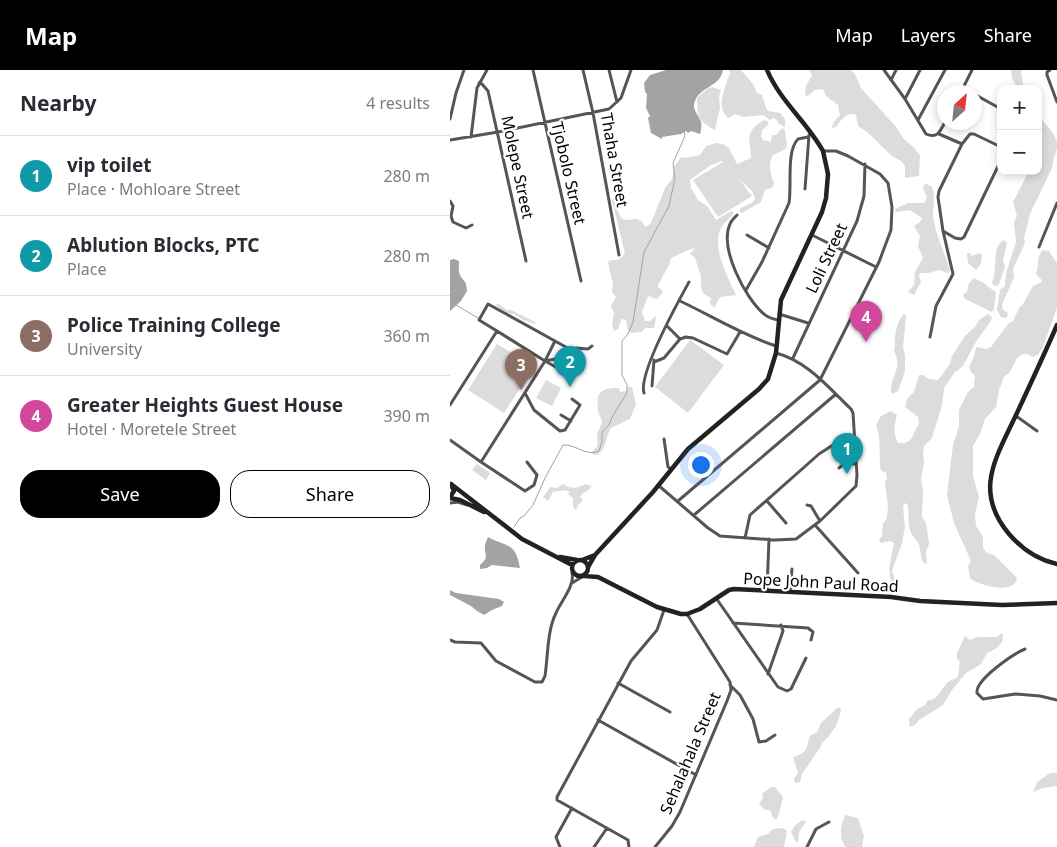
<!DOCTYPE html>
<meta charset="utf-8">
<style>
body{margin:0;font-family:"Noto Sans",sans-serif;background:#f2f2f3;color:#2b2b33}
.controls{position:absolute;right:15px;top:15px;display:grid;overflow:hidden;border-radius:10px;box-shadow:0 2px 8px #0003}
.controls button{width:45px;height:45px;display:grid;place-items:center;padding:0;border:0;border-bottom:1px solid #e1e1e2;background:#fff;color:#2b2b33;font:25px sans-serif}
.compass{position:absolute;left:487px;top:15px;width:45px;height:45px;border-radius:50%;background:#fff;box-shadow:0 2px 8px #0003;rotate:27deg}
.you{position:absolute;left:250px;top:394px;width:18px;height:18px;margin:-12px;border:4px solid #fff;border-radius:50%;background:#1a73e8;box-shadow:0 0 0 8px #1a73e833}
.badge{display:grid;place-items:center;width:32px;height:32px;border-radius:50%;background:#000;color:#fff;font-size:16px;font-weight:700}
.pin{position:absolute;translate:-50% -41px;filter:drop-shadow(0 1px 2px #0008)}
.pin::after{content:'';position:absolute;top:26px;width:18px;height:15px;background:inherit;clip-path:polygon(0 0,100% 0,50% 100%)}
.list{margin:0;padding:0;list-style:none}
h2{display:flex;justify-content:space-between;align-items:center;height:65px;margin:0;padding:0 20px;font-size:21px}
h2 small{font-size:16px;font-weight:400;color:#7c7c81}
.list li{display:grid;grid-template-columns:32px 1fr auto;gap:15px;align-items:center;box-sizing:border-box;height:80px;padding:0 20px;border-top:1px solid #e1e1e2}
.list b{display:block;font-size:19px;white-space:nowrap}
.list p{margin:0;font-size:16px;white-space:nowrap;color:#7c7c81}
.list em{font-size:16px;font-style:normal;color:#7c7c81}
.actions{display:flex;gap:10px;padding:15px 20px}
.actions a{flex:1;padding:11px 0;border:1px solid #000;border-radius:20px;text-align:center;font-size:18px;color:#000}
.actions .main{background:#000;color:#fff}
.map{position:relative;flex:none;width:607px;height:777px;overflow:hidden}
header{display:flex;align-items:center;gap:30px;box-sizing:border-box;height:70px;padding:0 25px;background:#000;color:#fff}
header strong{font-size:24px}
nav{display:flex;gap:28px;margin-inline-start:auto;font-size:18px}
main{display:flex}
aside{flex:1;background:#fff}
.map>svg:first-child{display:block}
.green{fill:#dcdcdc}
.water{fill:#a3a3a3}
.lines{fill:none;stroke-linecap:round;stroke-linejoin:round}
.stream{stroke:#a3a3a3;stroke-width:1}
.street{stroke:#555;stroke-width:3}
.secondary{stroke:#222;stroke-width:4.5}
.labels{text-anchor:middle;stroke-width:4.5;stroke-linejoin:round;paint-order:stroke}
.street-label{font-size:16px;fill:#000;stroke:#fff}
</style>
<header>
<strong>Map</strong>
<nav><a>Map</a><a>Layers</a><a>Share</a></nav>
</header>
<main>
<aside>
<h2>Nearby<small>4 results</small></h2>
<ul class="list">
<li><span class="badge" style="background:#0f9aa8">1</span><div><b>vip toilet</b><p>Place · Mohloare Street</p></div><em>280 m</em></li>
<li><span class="badge" style="background:#0f9aa8">2</span><div><b>Ablution Blocks, PTC</b><p>Place</p></div><em>280 m</em></li>
<li><span class="badge" style="background:#8d6e63">3</span><div><b>Police Training College</b><p>University</p></div><em>360 m</em></li>
<li><span class="badge" style="background:#d1479c">4</span><div><b>Greater Heights Guest House</b><p>Hotel · Moretele Street</p></div><em>390 m</em></li>
</ul>
<div class="actions"><a class="main">Save</a><a>Share</a></div>
</aside>
<div class="map">
<svg width="607" height="777" viewBox="0 0 607 777">
<rect width="100%" height="100%" fill="#fff"/>
<path class="green" d="M279,0H291C296,7 305,13 306,22L312,25L316,38L318,41L330,43L335,49V57L329,54L327,50L323,48L320,50L313,45L294,47L285,44L278,48C267,37 273,25 277,11C279,6 281,5 279,0Z
M359,0H401L405,4L411,18L447,58L453,68L463,77L470,85L469,106L455,108V96L451,91L442,86L417,62L408,56L406,45C396,41 391,51 386,57L382,58L383,53L390,45L388,35L376,26L373,19L365,20L358,26L355,25L356,16L362,5Z
M561,0H572L571,3L574,19H568L562,8Z
M262,17L271,20L269,27L270,38L265,60C247,50 248,48 247,28L257,19Z
M588,45L603,63L607,72V79L604,87L602,98L580,144L574,168L575,173L563,199L564,207L552,235L553,240L557,242L558,245L556,248L551,247L547,240L548,233L550,220L555,216L556,203L566,172L564,152L567,146L563,132L576,107L577,101H588Z
M314,50L319,52L317,56L312,60L311,66L313,70L321,72L322,65H326L332,58L335,60C337,80 341,77 323,85C318,94 320,104 324,113L322,118L315,120L311,132L292,143L289,141L291,138L303,132L305,128L302,121L289,109L302,126L268,147L243,110L273,92L272,91L261,95L240,110L241,118L248,130L258,137L266,150L281,141L284,143C280,149 273,153 271,158C261,177 278,207 286,225L270,227L264,238L260,233L261,228L254,224L251,218V206L245,188L240,184L245,178L241,179L221,188L219,195L208,215V218L211,219L213,222L207,229L198,226L192,242L195,251H200L205,246L206,248L204,258H195L192,262L181,263L178,260L176,250L173,249L171,250L168,259L164,261L162,255L164,243L161,236L166,227L162,222L163,214L158,192L161,190H168L175,184L162,130L164,128C167,133 167,139 169,144C174,156 183,145 191,151C193,153 194,155 196,157L201,153L215,118L222,109L224,97L231,87L235,88L250,85L256,76L266,73L273,74L279,78L287,94L301,88C300,68 294,62 314,50Z
M477,114L482,117C486,127 483,134 483,144C485,164 494,181 500,200L498,204C488,197 487,202 478,203C475,203 473,203 470,203L469,206L471,212L464,225L458,222L464,215L465,202L473,188L468,176L470,166L464,156L470,152L472,148L460,140L446,142L445,139L458,133H474L477,127L473,118L474,115Z
M554,170L557,173L553,190L555,197L549,214L547,216L543,215L542,212C548,200 541,177 554,170Z
M592,180L599,181L607,193V238L593,277L588,285L583,287L577,284L571,285L567,288L560,302L554,307L549,320L546,337L535,349L530,364L523,376V406L529,427L525,444L526,456L533,467V478L537,483L544,485L567,508C565,525 529,516 520,508L518,496L521,491L504,453L497,425L503,375L509,356V340L518,322L524,317L525,306L521,302L519,296L524,287L526,277L536,279L541,277L558,254L563,251L569,238L573,234L583,216L592,212L591,209L586,204C590,195 585,192 592,180Z
M520,183L522,186L529,183L532,185L531,194L526,200L518,193L517,184Z
M524,208L536,214L537,216L546,222L544,239L542,242L515,229L513,225L517,222L519,213Z
M47,233L57,240H61L85,252V254L73,250L64,244L57,243L46,236Z
M454,244L456,246L453,278L455,285V302L448,321L443,324L441,322C441,302 453,300 444,281C446,276 444,273 445,268C446,259 448,250 454,244Z
M538,244L542,247L541,251L527,270L513,296L504,303L494,318L492,335L482,368L474,376L473,384L474,392L471,410L473,420L472,447L476,453L479,474L476,482L477,493L475,494L472,491L469,474L462,465L459,457L458,435L454,433L453,438L455,457L452,473L442,501L446,513L444,519H442L439,498L444,473L440,471L431,473L429,470L432,466L433,454L437,447L438,436L435,412L437,409L436,402L431,401C428,386 432,370 426,355L431,346L441,341L447,345C444,356 443,363 448,373C465,374 461,364 469,354L468,347L455,337L457,329L464,322L469,305H473L479,309L488,310L500,294L502,286L515,266L525,257L529,250Z
M240,270L274,295L238,343L205,317Z
M47,274L84,297L54,343L18,320Z
M96,310L111,318L102,336L86,328Z
M178,317H182L186,334L180,349L161,358C155,368 157,379 147,385H143L142,382C144,380 146,378 147,376C148,372 147,368 147,364C148,360 151,356 152,353C152,348 149,346 148,341C146,322 150,318 169,318L170,322L176,321Z
M27,394L40,403L36,410L22,400Z
M113,414C119,419 128,419 135,414L142,416L136,422H134L130,427L133,430L128,435L126,440L123,437V428L118,424L120,422L114,420L103,422L98,431L93,427L100,417L107,418Z
M552,563L553,565L552,572L547,578L537,583L531,594L516,603L502,620L493,635L469,650L465,655L460,657L459,649L467,639L474,636L478,630C488,631 492,617 499,611C500,611 506,608 507,608C510,602 508,598 510,592L507,589V583L515,566L520,570L527,567H547Z
M387,638H390L391,641L386,656L378,667L372,673L370,678L352,704L350,712L345,713L344,709L348,703L343,687C358,683 356,678 360,666L367,662L371,653Z
M600,703H607V716L593,718L583,722L587,712Z
M321,717H325L333,727L329,744L326,750L322,747L321,741L314,739L309,734L313,728L312,724Z
M395,745L408,748L414,766L412,777H395L391,768V757Z
M353,750L356,752L349,762L348,772H346L341,762L345,755Z
M333,758L337,761L334,777H304L308,767L318,764L323,759Z"/>
<path class="water" d="M216,0H273C270,17 251,16 245,31C241,39 249,45 251,52C252,55 251,61 250,64L241,61L238,63L236,61L231,64L212,67V69L201,63L198,48L200,46L196,38L197,24L195,22L194,13L200,5Z
M4,189L9,191C9,195 8,201 10,205C15,214 16,209 17,221L11,231L0,241V190Z
M38,467C59,478 65,472 70,498L42,495L37,498L30,499V495C40,486 34,486 35,476C35,473 37,470 38,467Z
M0,520L6,523L49,529L54,532L52,536L42,540L34,545L27,541L21,536L0,525Z"/>
<g class="lines">
<path class="stream" d="M6,235L28,248
M64,457L70,448L74,446L83,435L95,408L113,375C126,374 136,387 149,381L152,372V362L159,355L162,347L177,323V315L172,305V271L178,264L183,252L194,182L219,136L225,108L223,93L235,66L234,60"/>
<path class="street" d="M83,0L131,211
M133,0L143,43L169,185
M159,0L167,32
M434,0L455,29L476,64C487,69 490,62 495,52
M600,0L597,2V5L607,32
M441,10L446,0
M29,13L32,14L38,21L76,191
M513,18L521,22
M511,22L522,0
M524,24L551,39
M455,29L470,0
M0,49L6,23L14,0
M468,50L495,0
M489,64L512,74
M21,67L27,18L37,0
M0,70L48,62L159,39L171,28L181,0
M355,119L359,65
M0,131L3,136L1,146L3,152L16,158L22,155
M287,145C285,147 281,151 280,154C269,178 295,228 314,244C318,248 323,249 328,250
M493,161L505,168L511,169L514,167L551,90
M297,165L319,178
M362,165L426,197
M589,177L607,133
M296,220L312,192L339,133C342,116 336,81 348,69L358,67
M230,231C262,246 292,265 326,276
M329,244L358,253
M217,256L230,269
M47,261L29,250L38,234L105,271L95,291
M480,267L486,236L503,204L493,161L488,127L489,121L512,74L520,64H524L551,77
M343,288L407,151L414,126L415,94
M95,291L120,305C124,297 126,290 123,281L105,271
M95,291L110,288L126,278L138,279L142,276
M204,292L214,288L230,269L236,267L243,268L277,284L290,262
M202,316L204,290
M75,323L84,340L110,361L115,360L130,335L122,329
M194,323C188,304 228,232 239,212
M0,335L47,261L95,291L31,392L0,370
M111,345L121,351
M566,346L587,361
M214,369L218,397L221,399
M31,392L75,421L84,415L87,405L77,392
M389,398L395,393L406,394
M208,415L258,458L270,466L325,470L346,469L370,451L406,416L407,405L403,343L401,339C378,317 357,291 326,283
M228,431L370,310L429,192L441,160L442,137L438,113L430,104L398,86L386,81H373
M317,431L336,453
M0,433L8,432L17,435
M357,435L361,436L370,451
M244,445L386,324
M365,455L408,503
M295,468L300,445L369,384L386,373H404
M122,513L132,507
M317,520L319,469
M340,522L342,499
M266,528L328,617L337,621L341,619L356,588
M283,553L358,558L363,562L361,570
M0,570L5,572L31,573L46,591L85,612H92L95,606C98,586 97,561 106,543C111,531 125,516 122,503
M575,579C563,584 525,610 527,623L533,629L565,624L590,626L607,630
M318,604L333,561L331,555
M168,613L220,642
M280,615L290,625L303,649L309,672L316,671L325,665
M148,650L246,705
M110,777L106,767L122,738
M144,777L157,758
M179,777L178,770L107,730V727L181,591L207,560L214,540
M205,777L222,756L230,742L277,631L281,620L280,612L237,544
M357,777L366,759L379,752"/>
<path class="secondary" d="M607,255C594,285 580,315 566,345C546,388 523,421 559,464C572,479 588,490 607,494
M1,414L72,469L122,495
M0,427L4,421L1,414
M0,428L10,430L34,442
M110,487L127,490
M122 498a8 8 0 1 1 16 0a8 8 0 1 1-16 0Z
M132,490L145,485
M138,497L145,485L203,422L238,379L309,319L318,309L326,283L331,230L372,142L376,128L378,104L373,81C357,52 330,31 317,0
M134,506L148,507L207,537L231,544H237L250,539L279,520L284,519L441,527L470,531L552,535L607,533"/>
</g>
<g class="labels">
<g class="street-label">
<text transform="translate(165 90) rotate(80)" y="6">Thaha Street</text>
<text transform="translate(68 97) rotate(78)" y="6">Molepe Street</text>
<text transform="translate(119 103) rotate(77)" y="6">Tjobolo Street</text>
<text transform="translate(376 188) rotate(-65)" y="6">Loli Street</text>
<text transform="translate(371 512) rotate(3)" y="6">Pope John Paul Road</text>
<text transform="translate(240 683) rotate(-67)" y="6">Sehalahala Street</text>
</g>
</g>
</svg>
<div class="controls">
<button>+</button>
<button>−</button>
</div>
<svg class="compass" viewBox="-18 -18 36 36"><path d="M0-13l5 13h-10z" fill="#e53935"/><path d="M0 13l5-13h-10z" fill="#7c7c81"/></svg>
<div class="you"></div>
<div class="pin badge" style="left:397px;top:404px;background:#0f9aa8">1</div>
<div class="pin badge" style="left:120px;top:317px;background:#0f9aa8">2</div>
<div class="pin badge" style="left:71px;top:320px;background:#8d6e63">3</div>
<div class="pin badge" style="left:416px;top:272px;background:#d1479c">4</div>
</div>
</main>
